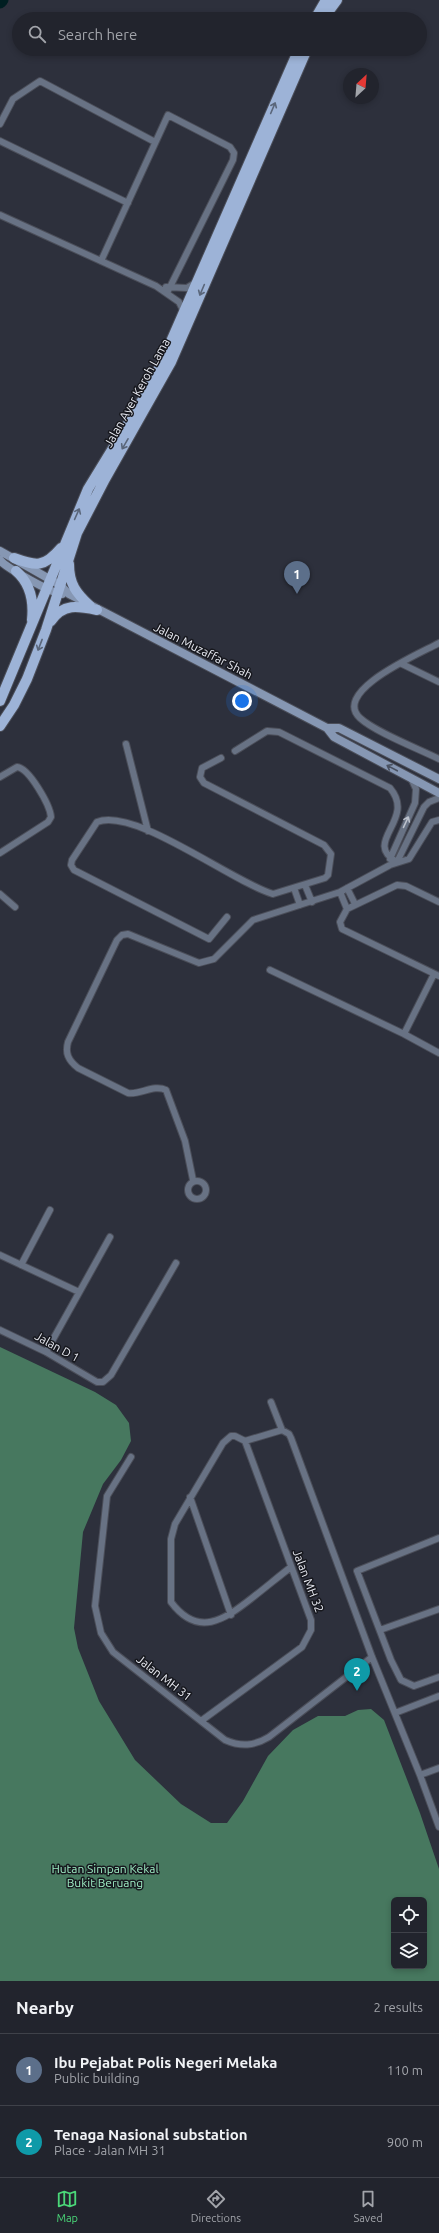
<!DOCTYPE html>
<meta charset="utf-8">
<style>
body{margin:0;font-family:Ubuntu,sans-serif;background:#2a2c35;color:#f1f3f6}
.controls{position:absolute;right:12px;bottom:12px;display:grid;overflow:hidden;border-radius:6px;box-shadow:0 2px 6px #0003}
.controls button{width:36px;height:36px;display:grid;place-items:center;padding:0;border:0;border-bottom:1px solid #3f4149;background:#22242d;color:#f1f3f6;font:20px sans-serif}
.compass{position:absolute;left:343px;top:68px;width:36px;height:36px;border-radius:50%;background:#22242d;box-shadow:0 2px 6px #0003;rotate:26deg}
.you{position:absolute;left:242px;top:701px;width:14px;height:14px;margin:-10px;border:3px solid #fff;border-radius:50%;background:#1a73e8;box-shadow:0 0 0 6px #1a73e833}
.badge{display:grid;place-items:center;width:26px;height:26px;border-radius:50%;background:#4ad778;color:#fff;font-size:13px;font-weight:700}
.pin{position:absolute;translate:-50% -33px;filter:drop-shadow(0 1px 2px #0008)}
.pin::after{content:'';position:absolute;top:21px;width:14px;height:12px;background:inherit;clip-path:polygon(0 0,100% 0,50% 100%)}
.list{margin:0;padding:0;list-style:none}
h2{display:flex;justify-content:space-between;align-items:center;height:52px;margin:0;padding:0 16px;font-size:17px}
h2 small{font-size:13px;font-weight:400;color:#a2a4aa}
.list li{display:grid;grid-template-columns:26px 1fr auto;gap:12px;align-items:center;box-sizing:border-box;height:72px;padding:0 16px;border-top:1px solid #3f4149}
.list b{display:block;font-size:15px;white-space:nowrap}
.list p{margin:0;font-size:13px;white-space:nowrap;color:#a2a4aa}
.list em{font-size:13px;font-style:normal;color:#a2a4aa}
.icon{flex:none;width:22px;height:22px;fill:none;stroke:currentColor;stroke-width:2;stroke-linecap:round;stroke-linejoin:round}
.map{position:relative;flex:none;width:439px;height:1981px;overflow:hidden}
.search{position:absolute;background:#22242d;box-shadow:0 2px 6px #0003;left:12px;right:12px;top:12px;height:44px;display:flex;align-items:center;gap:10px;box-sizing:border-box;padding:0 14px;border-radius:22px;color:#a2a4aa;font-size:15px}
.sheet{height:196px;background:#22242d}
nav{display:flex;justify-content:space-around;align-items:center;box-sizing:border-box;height:56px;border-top:1px solid #3f4149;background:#22242d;font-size:11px;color:#a2a4aa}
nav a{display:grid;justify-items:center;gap:2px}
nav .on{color:#4ad778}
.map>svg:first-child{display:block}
.forest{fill:#47785f;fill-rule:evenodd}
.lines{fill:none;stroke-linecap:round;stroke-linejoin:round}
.river{stroke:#001e21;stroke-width:13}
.minor-casing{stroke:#4b4e59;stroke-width:8}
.secondary-casing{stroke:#4b4e59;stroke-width:10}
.primary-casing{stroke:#4b4e59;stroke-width:12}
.minor{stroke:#687284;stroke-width:6}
.secondary{stroke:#8697b3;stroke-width:8}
.primary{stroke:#9db3d7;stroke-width:10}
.oneway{stroke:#5a667a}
.oneway2{stroke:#495161}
.oneway3{stroke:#bcc1cc}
.labels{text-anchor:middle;stroke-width:3;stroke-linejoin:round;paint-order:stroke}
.street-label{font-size:12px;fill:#e9ebf3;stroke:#17181e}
.park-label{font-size:12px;fill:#9eedc4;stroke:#17181e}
</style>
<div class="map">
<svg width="439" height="1981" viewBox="0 0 439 1981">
<rect width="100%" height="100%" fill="#2d303c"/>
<path class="forest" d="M0,1347L95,1392L116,1405L129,1423L131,1441L121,1460L103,1484L83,1532L74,1628L78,1648L99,1701L135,1760L181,1804L211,1823H227L243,1801L268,1756L293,1730L318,1716H345L358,1710L371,1709L384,1720L420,1813L439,1869V1981H0ZM394,1900H424V1966H394Z"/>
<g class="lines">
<path class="river" d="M0,2L2,0"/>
<defs>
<path id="minor" d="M0,124L13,99L40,81L155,142
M0,141L128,203
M0,215L156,286L179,302L184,312
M101,261L168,115L230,147L234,153L233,160L167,293
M166,287L187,288L195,283
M439,643C421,653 331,691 360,718C375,732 419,749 439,759
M402,664L439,682
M126,744L148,831
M235,751L267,731L279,732L390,788C417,820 361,842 397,862
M221,758L202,768L200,777L204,783L324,845L331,854L328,875L325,878L273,894C232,882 135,807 97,822L72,860L71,865L74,870L209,939L227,917
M0,777L17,767C29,768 50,805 51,817L48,822L0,853
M390,859L415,803L416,789L411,778
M397,862L424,807L429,802L439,798
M305,885L312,902
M294,888L300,905
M347,888L355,904
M340,892L347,909
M0,894L15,907
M439,902L406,886L397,885L347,909L340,922L342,929L439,976
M270,970L404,1034L434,974
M404,1034L439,1053
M193,1180L185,1141L166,1090C154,1084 140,1095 128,1093L78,1068C68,1060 65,1053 68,1042L117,940L122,935L128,934L199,963L214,959L253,920L340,892L390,865L409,859L432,822L439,820
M188 1190a9 9 0 1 1 18 0a9 9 0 1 1-18 0Z
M0,1255L79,1292
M21,1265L50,1210
M0,1330L46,1352L97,1382H103L111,1375L176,1263
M46,1352L110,1237
M271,1402L282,1430L289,1434L291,1438L372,1657L420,1775L439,1827
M245,1441L282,1430
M131,1457L107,1496L95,1606L101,1633L113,1652L225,1740C241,1747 254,1746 269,1737L372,1657
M190,1497L231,1615
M439,1538L357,1571L391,1660L401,1680L414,1686L439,1677
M380,1630L439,1609
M395,1713L439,1696
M201,1721L302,1647L311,1630V1620L245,1441L235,1436H231L223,1443L175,1524L171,1539V1602C198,1638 224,1620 252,1598C265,1588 278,1577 291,1567
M420,1775L439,1768"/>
<path id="secondary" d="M0,551L60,585L69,594L327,728H339L439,779
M0,560C5,567 53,594 62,594
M327,728L334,737L439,793"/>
<path id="primary" d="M315,19L326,0
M323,19L337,0
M14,558C36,566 44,568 61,548
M69,564C69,584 76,593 90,606
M16,571C31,584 34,601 32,620
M51,621C63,603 78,606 97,610
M0,701L88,489L143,399L162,362L299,49
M0,726L14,705L27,679L46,630L77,533L105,479L171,362L307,49"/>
</defs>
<use href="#minor" class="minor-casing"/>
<use href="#secondary" class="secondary-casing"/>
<use href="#primary" class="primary-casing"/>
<use href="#minor" class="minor"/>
<use href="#secondary" class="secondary"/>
<use href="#primary" class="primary"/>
</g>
<defs><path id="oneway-shaft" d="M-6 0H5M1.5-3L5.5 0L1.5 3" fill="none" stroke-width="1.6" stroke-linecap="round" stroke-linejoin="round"/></defs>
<g class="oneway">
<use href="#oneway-shaft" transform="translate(273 108) rotate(-67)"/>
<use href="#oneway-shaft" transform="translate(202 290) rotate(113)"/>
<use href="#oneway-shaft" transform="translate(125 444) rotate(120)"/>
<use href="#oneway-shaft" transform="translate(77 514) rotate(-66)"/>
<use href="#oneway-shaft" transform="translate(40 645) rotate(111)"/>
</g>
<use class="oneway2" href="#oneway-shaft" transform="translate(392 768) rotate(-152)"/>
<use class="oneway3" href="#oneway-shaft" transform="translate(406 822) rotate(-65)"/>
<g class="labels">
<g class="street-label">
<text transform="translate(137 393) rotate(-61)" y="4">Jalan Ayer Keroh Lama</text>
<text transform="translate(203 651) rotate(27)" y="4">Jalan Muzaffar Shah</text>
<text transform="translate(57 1347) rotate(29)" y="4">Jalan D 1</text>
<text transform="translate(308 1581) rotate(69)" y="4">Jalan MH 32</text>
<text transform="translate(164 1678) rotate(38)" y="4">Jalan MH 31</text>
</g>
<g class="park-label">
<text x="105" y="1873">Hutan Simpan Kekal<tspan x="105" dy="14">Bukit Beruang</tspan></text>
</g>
</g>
</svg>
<div class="controls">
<button><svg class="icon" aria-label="locate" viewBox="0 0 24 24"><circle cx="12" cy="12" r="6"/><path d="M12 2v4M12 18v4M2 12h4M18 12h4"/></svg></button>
<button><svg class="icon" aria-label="layers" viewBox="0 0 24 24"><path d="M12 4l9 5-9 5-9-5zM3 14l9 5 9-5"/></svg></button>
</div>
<svg class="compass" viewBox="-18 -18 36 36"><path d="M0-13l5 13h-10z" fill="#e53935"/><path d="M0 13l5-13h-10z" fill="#a2a4aa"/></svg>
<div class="you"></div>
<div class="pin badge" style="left:297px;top:594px;background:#5c6f8a">1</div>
<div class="pin badge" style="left:357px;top:1691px;background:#0f9aa8">2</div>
<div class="search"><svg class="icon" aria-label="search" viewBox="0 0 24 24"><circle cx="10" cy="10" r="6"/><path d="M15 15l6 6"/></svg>Search here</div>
</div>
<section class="sheet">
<h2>Nearby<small>2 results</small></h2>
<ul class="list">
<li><span class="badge" style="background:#5c6f8a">1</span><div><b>Ibu Pejabat Polis Negeri Melaka</b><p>Public building</p></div><em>110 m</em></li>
<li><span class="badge" style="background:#0f9aa8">2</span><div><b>Tenaga Nasional substation</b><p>Place · Jalan MH 31</p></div><em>900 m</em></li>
</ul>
</section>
<nav>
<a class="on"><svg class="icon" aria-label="map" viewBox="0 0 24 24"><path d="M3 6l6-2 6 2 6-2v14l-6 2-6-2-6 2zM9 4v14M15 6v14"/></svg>Map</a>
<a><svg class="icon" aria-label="directions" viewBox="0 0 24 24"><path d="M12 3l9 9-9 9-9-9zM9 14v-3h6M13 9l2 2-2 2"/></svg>Directions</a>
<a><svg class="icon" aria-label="saved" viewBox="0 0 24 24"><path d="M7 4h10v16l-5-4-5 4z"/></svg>Saved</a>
</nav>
